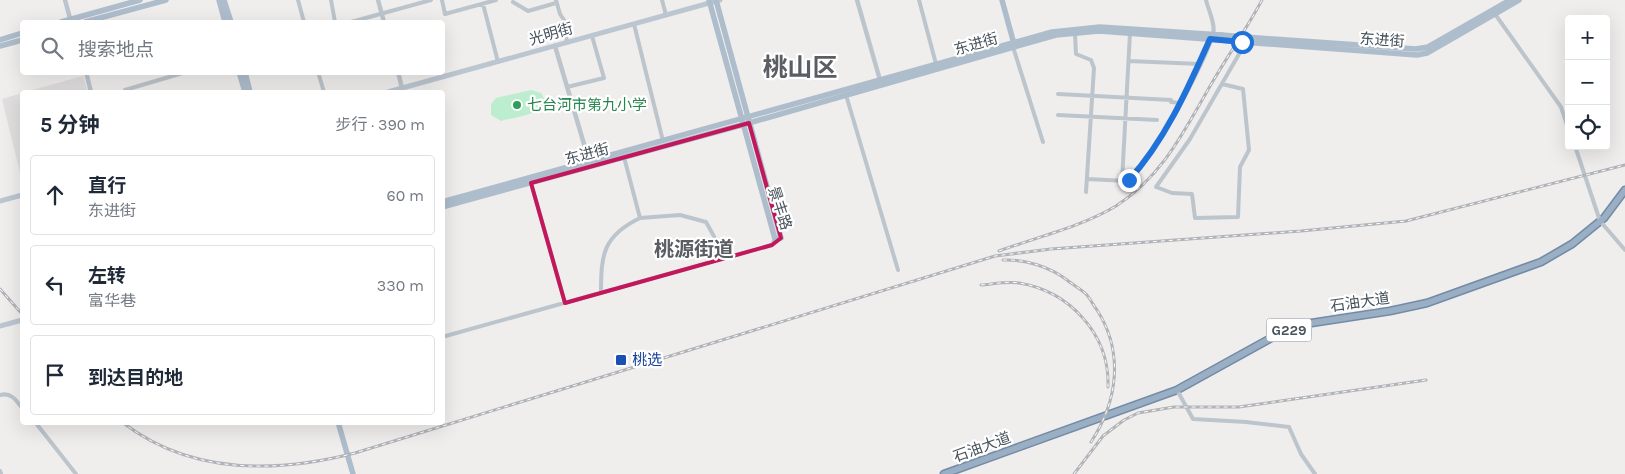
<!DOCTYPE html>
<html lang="zh">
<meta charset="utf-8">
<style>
body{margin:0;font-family:Karla,"Noto Sans SC",sans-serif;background:#f2f2f3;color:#1f2937}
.controls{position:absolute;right:15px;top:15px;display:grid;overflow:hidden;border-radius:5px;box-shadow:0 5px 20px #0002}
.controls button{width:45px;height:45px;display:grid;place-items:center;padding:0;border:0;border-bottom:1px solid #e0e1e3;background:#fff;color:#1f2937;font:25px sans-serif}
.stop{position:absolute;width:15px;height:15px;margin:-11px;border:4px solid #1f72d9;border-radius:50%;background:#fff}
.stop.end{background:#1f72d9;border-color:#fff;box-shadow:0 1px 5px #0008}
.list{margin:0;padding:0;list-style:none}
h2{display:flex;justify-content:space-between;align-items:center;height:65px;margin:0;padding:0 20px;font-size:21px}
h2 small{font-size:16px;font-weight:400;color:#747a83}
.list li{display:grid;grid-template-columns:32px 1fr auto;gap:15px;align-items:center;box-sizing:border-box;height:80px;margin:0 10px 10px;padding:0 10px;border:1px solid #e0e1e3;border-radius:5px}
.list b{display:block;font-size:19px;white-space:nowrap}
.list p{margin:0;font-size:16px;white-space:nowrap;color:#747a83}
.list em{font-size:16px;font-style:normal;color:#747a83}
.icon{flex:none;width:28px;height:28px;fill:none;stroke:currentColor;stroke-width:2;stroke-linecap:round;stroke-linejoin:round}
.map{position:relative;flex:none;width:1625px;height:474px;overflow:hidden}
.search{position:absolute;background:#fff;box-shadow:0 5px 20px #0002;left:20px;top:20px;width:425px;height:55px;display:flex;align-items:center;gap:12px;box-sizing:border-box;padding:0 18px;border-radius:5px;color:#747a83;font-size:19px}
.panel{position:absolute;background:#fff;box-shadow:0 5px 20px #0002;left:20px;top:90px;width:425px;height:335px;border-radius:5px}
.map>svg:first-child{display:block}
.education{fill:#e1dedf}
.grass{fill:#bcedce}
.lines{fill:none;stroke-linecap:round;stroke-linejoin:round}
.trunk-casing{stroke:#728ca7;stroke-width:9}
.minor{stroke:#bcc5cc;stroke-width:4}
.tertiary{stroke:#bcc5cc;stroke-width:4.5}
.secondary{stroke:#bbc6d1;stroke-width:5}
.primary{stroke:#aebdcc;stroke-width:5.5}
.trunk{stroke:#9aafc4;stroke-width:6}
.rail-casing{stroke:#b0b3b8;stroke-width:3}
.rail{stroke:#fff;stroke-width:1;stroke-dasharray:4;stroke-linecap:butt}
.primary-bridge{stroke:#aebdcc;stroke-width:5.5}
.route{stroke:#1f72d9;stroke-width:6}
.marked{fill:none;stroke:#c2185b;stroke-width:4;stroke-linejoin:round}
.leisure-dot{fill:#2e9e5b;stroke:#fff;stroke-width:2}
.transit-dot{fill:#1a4fb4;stroke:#fff;stroke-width:2}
.labels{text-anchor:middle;stroke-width:4.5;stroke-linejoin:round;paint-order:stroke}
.shield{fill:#fff;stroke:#7e858c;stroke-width:1}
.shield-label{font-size:14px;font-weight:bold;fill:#46515a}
.street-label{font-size:15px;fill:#46515a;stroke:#fff}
.leisure-label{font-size:15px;fill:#27864d;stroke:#fff;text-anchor:start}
.transit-label{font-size:15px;fill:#164399;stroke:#fff;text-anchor:start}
.district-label{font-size:20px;font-weight:bold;fill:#5a5e62;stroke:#fff}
.town-label{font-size:25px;font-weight:bold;fill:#5a5e62;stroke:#fff}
</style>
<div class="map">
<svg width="1625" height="474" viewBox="0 0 1625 474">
<rect width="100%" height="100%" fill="#f0eded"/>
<path class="education" d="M83,76L88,92H25Z
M22,93V176L21,177L2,99Z"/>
<path class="grass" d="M531,90L541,93C556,113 514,117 501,121L491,115V104L496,98Z"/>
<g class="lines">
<defs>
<path id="trunk" d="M944,474L1177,390L1273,337L1305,324L1390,311L1427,303L1541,262L1572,244L1604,218L1625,190"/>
</defs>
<use href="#trunk" class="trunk-casing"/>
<path class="minor" d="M298,0L304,22
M331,0L335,22
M442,0L445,14L496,0
M556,0L560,14L564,20L567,43
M662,0L666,15
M919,0L936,64
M513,2L528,11L556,3
M483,4L498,62
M1495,14L1561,107L1569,131
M351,22L431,0
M634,24L663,141
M1075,34L1076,54L1091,60L1094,68L1086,192
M1013,47L1043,142
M1129,61L1200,64
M318,72L324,92
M1222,84L1243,89L1249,150L1240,167L1238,217L1195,218L1192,194L1172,193L1156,187L1190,139L1246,42
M567,87L604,78L592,36
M125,90L186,72
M1058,94L1171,100V102L1180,103
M846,95L898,270
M1058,115L1157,120
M1575,146L1600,221L1625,250
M1087,179L1126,181C1148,171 1207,59 1213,34C1216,25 1208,9 1206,0
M1122,181L1130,33
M531,183L565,303
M640,218L680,215L706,222L726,258
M601,293C601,254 603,236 640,218L624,157
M442,337L772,245L775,239
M1177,390L1193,419L1246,422L1289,427L1301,454L1315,474
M0,395C11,392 16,400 22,408
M35,422L76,474
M0,471L1,474"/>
<path class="tertiary" d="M65,0L71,22
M378,0L384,22
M857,0L880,80
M555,46L589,161
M86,72L91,92
M398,72L403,92"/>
<path class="secondary" d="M388,92L720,0
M0,201L22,195
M0,326L22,320"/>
<path class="primary" d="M219,0L225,22
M224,0L231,22
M709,0L775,239L781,238L716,0
M1002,0L1014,44
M61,22L140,0
M85,22L166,0
M1245,37L1416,49L1428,47L1510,0
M0,40L22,33
M1242,42L1417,55L1427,53L1519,0
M0,46L22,40
M239,72L245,92
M245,72L250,92
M442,202L1052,32L1100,27L1222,35
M442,207L749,123L1056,35L1099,31L1220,40
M338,422L353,474"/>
<use href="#trunk" class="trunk"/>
<defs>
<path id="rail" d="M999,251C1037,237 1081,227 1116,206C1164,175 1185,129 1213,81C1229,54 1247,28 1262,0
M1003,260C1025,259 1050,267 1067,280C1073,285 1081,289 1086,294C1090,298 1093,305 1097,310C1124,352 1118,401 1091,442
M981,285C993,284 1007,281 1019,283C1069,291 1110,334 1108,387
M0,289L22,314
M122,422C189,474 273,474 355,453L995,256L1051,249L1301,231L1406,221L1625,165
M1074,474L1103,436L1124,420L1138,413L1174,407H1239L1426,380"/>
</defs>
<use href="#rail" class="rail-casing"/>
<use href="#rail" class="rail"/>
<path class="primary-bridge" d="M1222,35L1245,37
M1220,40L1242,42"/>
</g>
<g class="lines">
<path class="route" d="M1129,180C1166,139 1188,88 1210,39L1242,42"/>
</g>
<path class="marked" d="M749,123L781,238L772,245L565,303L531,183Z"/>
<circle class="leisure-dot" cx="517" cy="105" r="5"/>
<rect class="transit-dot" x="615" y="354" width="12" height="12" rx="2.5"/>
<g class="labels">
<rect class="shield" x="1266.5" y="318.5" width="45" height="23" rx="4"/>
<g class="shield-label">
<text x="1289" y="335">G229</text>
</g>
<g class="street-label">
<text transform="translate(551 34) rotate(-16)" y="5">光明街</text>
<text transform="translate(1382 40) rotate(4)" y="5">东进街</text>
<text transform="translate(976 44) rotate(-16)" y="5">东进街</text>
<text transform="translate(587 154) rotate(-15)" y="5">东进街</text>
<text transform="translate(780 208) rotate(72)" y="5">景丰路</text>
<text transform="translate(1360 302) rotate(-8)" y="5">石油大道</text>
<text transform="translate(982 447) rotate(-20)" y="5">石油大道</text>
</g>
<g class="leisure-label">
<text x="527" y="110">七台河市第九小学</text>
</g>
<g class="transit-label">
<text x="632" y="365">桃选</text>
</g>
<g class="district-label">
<text x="694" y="256">桃源街道</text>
</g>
<g class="town-label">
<text x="800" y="76">桃山区</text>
</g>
</g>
</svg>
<div class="controls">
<button>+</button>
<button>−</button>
<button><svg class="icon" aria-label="locate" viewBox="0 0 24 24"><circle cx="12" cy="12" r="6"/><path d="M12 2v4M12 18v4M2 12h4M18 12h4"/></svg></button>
</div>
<div class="stop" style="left:1242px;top:42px"></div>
<div class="stop end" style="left:1129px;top:180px"></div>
<div class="search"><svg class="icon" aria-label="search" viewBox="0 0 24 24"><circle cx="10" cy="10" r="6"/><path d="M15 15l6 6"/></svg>搜索地点</div>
<section class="panel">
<h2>5 分钟<small>步行 · 390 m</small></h2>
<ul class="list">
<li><svg class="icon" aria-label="ahead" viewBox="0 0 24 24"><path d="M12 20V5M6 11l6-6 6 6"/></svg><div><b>直行</b><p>东进街</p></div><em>60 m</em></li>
<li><svg class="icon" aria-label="left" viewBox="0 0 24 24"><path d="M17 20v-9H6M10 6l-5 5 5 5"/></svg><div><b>左转</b><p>富华巷</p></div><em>330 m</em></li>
<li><svg class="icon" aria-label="arrive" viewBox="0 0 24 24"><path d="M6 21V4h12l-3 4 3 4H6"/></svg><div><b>到达目的地</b></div></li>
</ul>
</section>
</div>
